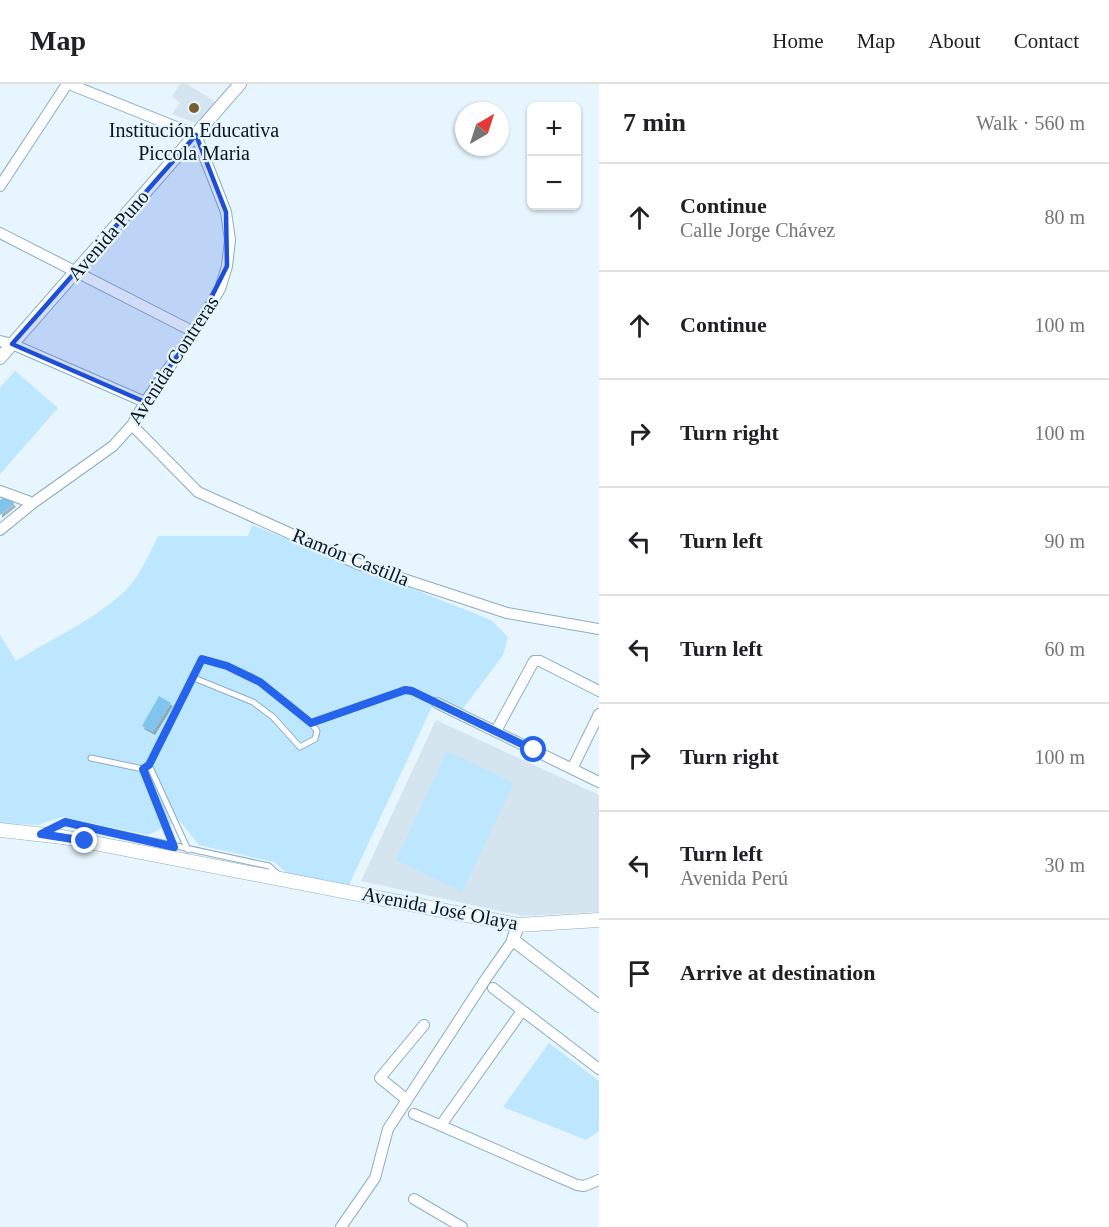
<!DOCTYPE html>
<meta charset="utf-8">
<style>
body{margin:0;font-family:"Times New Roman",serif;background:#f2f2f2;color:#202124}
.controls{position:absolute;right:18px;top:18px;display:grid;overflow:hidden;border-radius:9px;box-shadow:0 2px 4px #0004}
.controls button{width:54px;height:54px;display:grid;place-items:center;padding:0;border:0;border-bottom:2px solid #e0e0e0;background:#fff;color:#202124;font:30px sans-serif}
.compass{position:absolute;left:455px;top:18px;width:54px;height:54px;border-radius:50%;background:#fff;box-shadow:0 2px 4px #0004;rotate:39deg}
.stop{position:absolute;width:18px;height:18px;margin:-14px;border:4px solid #2563eb;border-radius:50%;background:#fff}
.stop.end{background:#2563eb;border-color:#fff;box-shadow:0 2px 6px #0008}
.list{margin:0;padding:0;list-style:none}
h2{display:flex;justify-content:space-between;align-items:center;height:78px;margin:0;padding:0 24px;font-size:26px}
h2 small{font-size:20px;font-weight:400;color:#757577}
.list li{display:grid;grid-template-columns:39px 1fr auto;gap:18px;align-items:center;box-sizing:border-box;height:108px;padding:0 24px;border-top:2px solid #e0e0e0}
.list b{display:block;font-size:22px;white-space:nowrap}
.list p{margin:0;font-size:20px;white-space:nowrap;color:#757577}
.list em{font-size:20px;font-style:normal;color:#757577}
.icon{flex:none;width:33px;height:33px;fill:none;stroke:currentColor;stroke-width:2;stroke-linecap:round;stroke-linejoin:round}
.map{position:relative;flex:none;width:599px;height:1143px;overflow:hidden}
header{display:flex;align-items:center;gap:36px;box-sizing:border-box;height:84px;padding:0 30px;background:#fff;border-bottom:2px solid #e0e0e0}
header strong{font-size:28px}
nav{display:flex;gap:33px;margin-inline-start:auto;font-size:21px}
main{display:flex}
aside{flex:1;background:#fff}
.map>svg:first-child{display:block}
.built{fill:#d4e5ef}
.green{fill:#bde6ff}
.building{fill:#7fc5ed;filter:url(#shadow)}
.lines{fill:none;stroke-linecap:round;stroke-linejoin:round}
.service-casing{stroke:#8aaec3;stroke-width:7}
.minor-casing{stroke:#8aaec3;stroke-width:12}
.tertiary-casing{stroke:#8aaec3;stroke-width:14}
.secondary-casing{stroke:#8aaec3;stroke-width:15}
.service{stroke:#fff;stroke-width:5}
.minor{stroke:#fff;stroke-width:10}
.tertiary{stroke:#fff;stroke-width:12}
.secondary{stroke:#fff;stroke-width:14}
.route{stroke:#2563eb;stroke-width:8}
.marked{fill:#1d4ed8;fill-opacity:0.2;stroke:#1d4ed8;stroke-width:4.5;stroke-linejoin:round}
.poi-dot{fill:#766030;stroke:#e6f5fe;stroke-width:2}
.labels{text-anchor:middle;stroke-width:4.5;stroke-linejoin:round;paint-order:stroke}
.poi-label{font-size:20px;fill:#08161e;stroke:#e6f5fe}
.street-label{font-size:20px;fill:#08161e;stroke:#e6f5fe}
</style>
<header>
<strong>Map</strong>
<nav><a>Home</a><a>Map</a><a>About</a><a>Contact</a></nav>
</header>
<main>
<div class="map">
<svg width="599" height="1143" viewBox="0 0 599 1143">
<defs>
<filter id="shadow"><feDropShadow dx="2" dy="3" stdDeviation="0" flood-color="#0004"/></filter>
</defs>
<rect width="100%" height="100%" fill="#e6f5fe"/>
<path class="built" d="M180,0H187L216,18L198,40L172,30L180,19L172,12Z
M436,636L599,711V828L523,832L361,797Z"/>
<path class="green" d="M15,287L58,324L0,390V304Z
M252,441L491,536L508,553L503,571L462,626L436,614L348,803L288,790L274,778L199,761L179,736L148,751L61,733L38,741L0,739V551L16,577C52,555 94,536 125,507C140,492 149,471 158,452H248Z
M447,667L514,699L462,808L396,776Z
M549,959L599,997V1047L586,1056L503,1023Z"/>
<path class="building" d="M7,411L14,420L0,431V416Z
M159,612L171,619L153,648L142,642Z"/>
<g class="lines">
<defs>
<path id="service" d="M311,639L406,606L412,607L437,619
M91,674L143,685L149,681L202,575L227,582L260,598L311,639L317,647L315,655L300,663L273,633L253,618L194,594
M149,681L188,766
M143,685L174,763
M46,748L65,738L269,782L278,790"/>
<path id="minor" d="M0,102L67,0
M0,149L194,248
M0,257L12,260L145,318
M132,341L198,408L358,480L507,529L599,545
M0,407L33,419
M0,446L33,419L113,362L132,341L145,318L194,248L220,205L227,182L230,156L226,128L196,51L69,0
M437,619L599,698
M496,647L534,577H540L599,607
M572,685L599,630
M493,904L599,985
M407,1016L380,994L424,941
M414,1030L577,1101L584,1102L599,1096
M441,1041L522,927
M414,1115L462,1143
M341,1143L375,1094L388,1045L487,893L513,856"/>
<path id="tertiary" d="M0,274L240,0
M518,841L513,856L599,922"/>
<path id="secondary" d="M0,746L63,753L518,841L599,836"/>
</defs>
<use href="#service" class="service-casing"/>
<use href="#minor" class="minor-casing"/>
<use href="#tertiary" class="tertiary-casing"/>
<use href="#secondary" class="secondary-casing"/>
<use href="#service" class="service"/>
<use href="#minor" class="minor"/>
<use href="#tertiary" class="tertiary"/>
<use href="#secondary" class="secondary"/>
</g>
<g class="lines">
<path class="route" d="M85,757L41,750L65,738L174,763L143,685L149,681L202,575L227,582L260,598L311,639L405,606L412,607L534,666"/>
</g>
<path class="marked" d="M196,51L226,128L227,182L194,248L145,318L12,260Z"/>
<circle class="poi-dot" cx="194" cy="24" r="6"/>
<g class="labels">
<g class="poi-label">
<text x="194" y="53">Institución Educativa<tspan x="194" dy="23">Piccola Maria</tspan></text>
</g>
<g class="street-label">
<text transform="translate(108 151) rotate(-49)" y="7">Avenida Puno</text>
<text transform="translate(173 276) rotate(-57)" y="7">Avenida Contreras</text>
<text transform="translate(351 473) rotate(22)" y="7">Ramón Castilla</text>
<text transform="translate(440 824) rotate(11)" y="7">Avenida José Olaya</text>
</g>
</g>
</svg>
<div class="controls">
<button>+</button>
<button>−</button>
</div>
<svg class="compass" viewBox="-18 -18 36 36"><path d="M0-13l5 13h-10z" fill="#e53935"/><path d="M0 13l5-13h-10z" fill="#757577"/></svg>
<div class="stop" style="left:534px;top:666px"></div>
<div class="stop end" style="left:85px;top:757px"></div>
</div>
<aside>
<h2>7 min<small>Walk · 560 m</small></h2>
<ul class="list">
<li><svg class="icon" aria-label="ahead" viewBox="0 0 24 24"><path d="M12 20V5M6 11l6-6 6 6"/></svg><div><b>Continue</b><p>Calle Jorge Chávez</p></div><em>80 m</em></li>
<li><svg class="icon" aria-label="ahead" viewBox="0 0 24 24"><path d="M12 20V5M6 11l6-6 6 6"/></svg><div><b>Continue</b></div><em>100 m</em></li>
<li><svg class="icon" aria-label="right" viewBox="0 0 24 24"><path d="M7 20v-9h11M14 6l5 5-5 5"/></svg><div><b>Turn right</b></div><em>100 m</em></li>
<li><svg class="icon" aria-label="left" viewBox="0 0 24 24"><path d="M17 20v-9H6M10 6l-5 5 5 5"/></svg><div><b>Turn left</b></div><em>90 m</em></li>
<li><svg class="icon" aria-label="left" viewBox="0 0 24 24"><path d="M17 20v-9H6M10 6l-5 5 5 5"/></svg><div><b>Turn left</b></div><em>60 m</em></li>
<li><svg class="icon" aria-label="right" viewBox="0 0 24 24"><path d="M7 20v-9h11M14 6l5 5-5 5"/></svg><div><b>Turn right</b></div><em>100 m</em></li>
<li><svg class="icon" aria-label="left" viewBox="0 0 24 24"><path d="M17 20v-9H6M10 6l-5 5 5 5"/></svg><div><b>Turn left</b><p>Avenida Perú</p></div><em>30 m</em></li>
<li><svg class="icon" aria-label="arrive" viewBox="0 0 24 24"><path d="M6 21V4h12l-3 4 3 4H6"/></svg><div><b>Arrive at destination</b></div></li>
</ul>
</aside>
</main>
